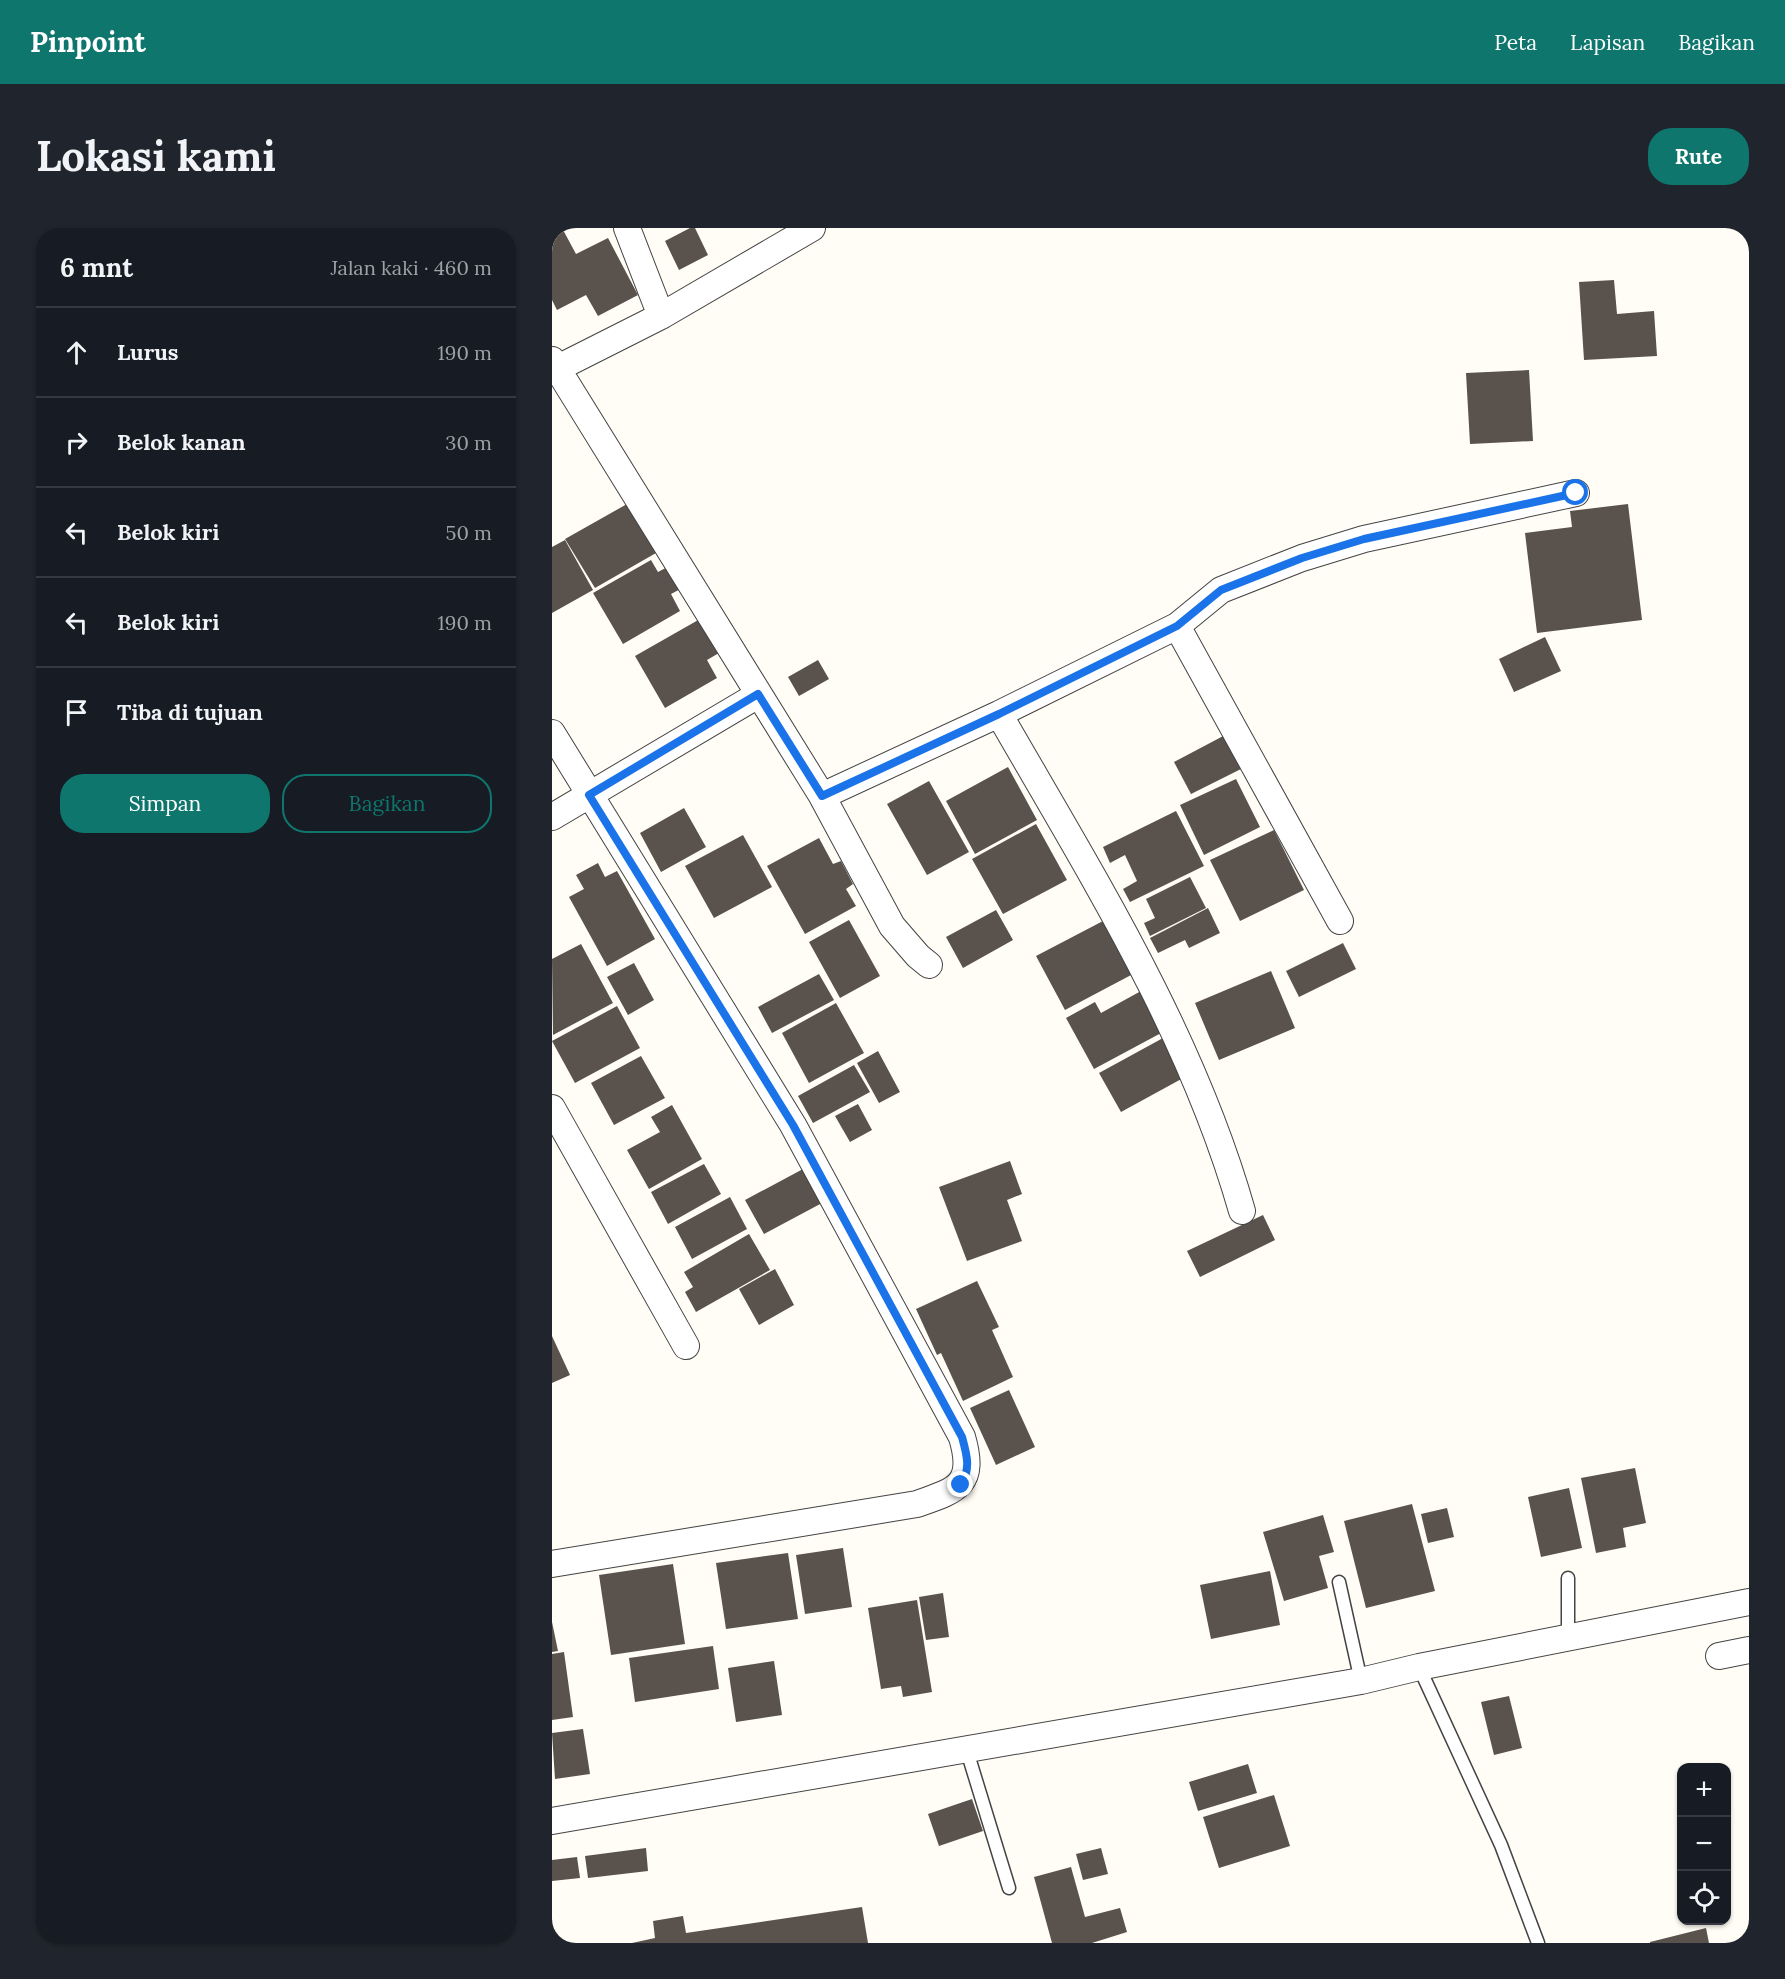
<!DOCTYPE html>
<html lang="id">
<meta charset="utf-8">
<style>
body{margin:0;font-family:Lora,serif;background:#20242c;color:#f1f3f6}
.controls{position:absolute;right:18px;bottom:18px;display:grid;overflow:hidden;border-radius:12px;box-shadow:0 2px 4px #0004}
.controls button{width:54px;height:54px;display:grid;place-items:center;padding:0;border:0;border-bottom:2px solid #363941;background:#171b24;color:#f1f3f6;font:30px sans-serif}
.stop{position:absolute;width:18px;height:18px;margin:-14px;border:4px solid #1a73e8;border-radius:50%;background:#fff}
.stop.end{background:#1a73e8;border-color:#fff;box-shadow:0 2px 6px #0008}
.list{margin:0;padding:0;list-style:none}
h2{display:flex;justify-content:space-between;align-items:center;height:78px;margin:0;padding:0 24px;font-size:26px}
h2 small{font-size:20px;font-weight:400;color:#9ea1a6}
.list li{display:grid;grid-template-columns:39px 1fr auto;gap:18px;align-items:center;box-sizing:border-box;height:90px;padding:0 24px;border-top:2px solid #363941}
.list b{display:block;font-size:22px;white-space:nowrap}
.list em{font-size:20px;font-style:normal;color:#9ea1a6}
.actions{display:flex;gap:12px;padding:18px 24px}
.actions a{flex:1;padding:14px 0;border:2px solid #0f766e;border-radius:24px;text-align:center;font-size:21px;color:#0f766e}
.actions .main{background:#0f766e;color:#fff}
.icon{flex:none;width:33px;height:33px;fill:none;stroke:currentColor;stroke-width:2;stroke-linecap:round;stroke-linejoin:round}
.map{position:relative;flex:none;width:1197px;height:1715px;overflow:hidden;border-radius:24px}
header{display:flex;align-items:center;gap:36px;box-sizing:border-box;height:84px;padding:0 30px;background:#0f766e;color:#fff}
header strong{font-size:28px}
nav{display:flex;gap:33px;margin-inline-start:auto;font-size:21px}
.intro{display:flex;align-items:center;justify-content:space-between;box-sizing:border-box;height:144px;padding:0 36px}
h1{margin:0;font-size:42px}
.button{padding:15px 27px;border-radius:24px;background:#0f766e;color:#fff;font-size:21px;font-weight:700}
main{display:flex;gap:36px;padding:0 36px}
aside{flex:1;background:#171b24;border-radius:24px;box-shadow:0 2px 4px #0004}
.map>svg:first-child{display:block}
.building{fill:#5a524d}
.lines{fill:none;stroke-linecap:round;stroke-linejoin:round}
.service-casing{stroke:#444;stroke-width:15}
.minor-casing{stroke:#444;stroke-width:28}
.service{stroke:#fff;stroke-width:12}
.minor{stroke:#fff;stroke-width:26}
.route{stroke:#1a73e8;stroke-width:8}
</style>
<header>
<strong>Pinpoint</strong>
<nav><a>Peta</a><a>Lapisan</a><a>Bagikan</a></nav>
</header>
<div class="intro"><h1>Lokasi kami</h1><a class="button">Rute</a></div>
<main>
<aside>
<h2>6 mnt<small>Jalan kaki · 460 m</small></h2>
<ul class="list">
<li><svg class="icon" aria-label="ahead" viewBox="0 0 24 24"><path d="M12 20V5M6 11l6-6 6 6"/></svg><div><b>Lurus</b></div><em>190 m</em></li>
<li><svg class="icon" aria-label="right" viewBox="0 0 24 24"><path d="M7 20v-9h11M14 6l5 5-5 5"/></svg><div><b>Belok kanan</b></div><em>30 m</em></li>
<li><svg class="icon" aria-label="left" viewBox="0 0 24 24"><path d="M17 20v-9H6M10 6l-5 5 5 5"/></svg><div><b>Belok kiri</b></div><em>50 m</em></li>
<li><svg class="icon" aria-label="left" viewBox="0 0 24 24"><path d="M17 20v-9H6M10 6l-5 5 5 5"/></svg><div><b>Belok kiri</b></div><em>190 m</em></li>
<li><svg class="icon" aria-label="arrive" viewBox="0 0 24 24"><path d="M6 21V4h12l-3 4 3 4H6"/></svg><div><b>Tiba di tujuan</b></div></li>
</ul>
<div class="actions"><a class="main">Simpan</a><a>Bagikan</a></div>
</aside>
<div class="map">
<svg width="1197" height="1715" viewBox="0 0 1197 1715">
<rect width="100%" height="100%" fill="#fffdf5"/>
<path class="building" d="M0,0H10L24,26L56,10L86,67L46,88L34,67L5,82L0,72Z
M138,0H143L156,27L127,42L113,13Z
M1062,52L1065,86L1102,83L1105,128L1032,132L1027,54Z
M977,142L981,213L918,216L914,145Z
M75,276L104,305L95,310L104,325L43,360L13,311Z
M1076,276L1090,392L985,405L973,305L1020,299L1018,283Z
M13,312L41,362L0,385V319Z
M99,332L106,344L123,335L136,357L119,366L128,383L71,416L41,365Z
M148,391L167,425L155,432L165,450L113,480L83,428Z
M993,409L1009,443L962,464L947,431Z
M266,432L277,451L247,468L236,449Z
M675,506L693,539L639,566L622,534Z
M456,539L485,592L423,626L394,573Z
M684,551L708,599L652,627L628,577Z
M377,553L417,624L375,647L335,576Z
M132,580L154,619L109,644L88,605Z
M624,583L652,638L578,674L571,661L585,653L573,627L558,635L551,619Z
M484,596L515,652L451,686L420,631Z
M722,602L752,662L688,693L658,632Z
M191,607L220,659L162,690L133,638Z
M267,610L281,636L289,633L301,656L294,661L304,678L253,706L215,638Z
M46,635L53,649L65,643L103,711L55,738L17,669L32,661L24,647Z
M638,649L654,680L598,708L592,695L603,690L594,671Z
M656,680L668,705L637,720L633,712L606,725L598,710Z
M444,682L461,712L411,740L394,709Z
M297,692L328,748L288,770L257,714Z
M551,693L581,746L513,782L484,728Z
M791,715L804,741L747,769L734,743Z
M29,716L61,775L1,807L0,731Z
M82,735L102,772L76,787L55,749Z
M719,743L743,800L667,832L643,775Z
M267,746L282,772L220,805L206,779Z
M589,763L611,804L542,841L514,790L543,774L549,785Z
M284,775L312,825L257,855L230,805Z
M65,778L88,820L23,855L0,813Z
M611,810L633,849L569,884L547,845Z
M326,823L348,864L327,875L305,835Z
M89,828L113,870L62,897L39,855Z
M302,837L318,864L261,895L246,868Z
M306,876L320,902L298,914L283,888Z
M120,877L150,931L97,961L75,922L108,904L99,889Z
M458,933L470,966L455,972L470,1013L415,1033L387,959Z
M152,936L169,966L116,996L99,964Z
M251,941L270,975L212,1006L193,972Z
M178,969L195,1001L140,1031L123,999Z
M711,987L723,1012L648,1049L635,1023Z
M197,1006L218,1042L144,1084L133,1064L141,1059L132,1044Z
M223,1041L242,1077L207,1097L187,1061Z
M425,1053L447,1099L440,1102L461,1149L411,1173L389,1125L385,1127L364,1081Z
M0,1108L18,1147L0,1155Z
M457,1162L483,1219L444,1237L418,1180Z
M1083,1240L1094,1295L1071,1300L1074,1319L1044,1325L1029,1250Z
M1017,1260L1030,1320L989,1329L976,1269Z
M860,1276L883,1363L814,1380L792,1293Z
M895,1280L902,1309L876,1315L869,1286Z
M771,1287L782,1324L767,1328L776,1360L732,1373L711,1304Z
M291,1320L300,1379L253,1386L244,1327Z
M236,1325L246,1391L174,1401L164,1335Z
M121,1336L133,1416L59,1427L47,1347Z
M718,1343L728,1397L659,1411L648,1357Z
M391,1365L397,1409L374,1412L367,1369Z
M365,1372L380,1464L351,1469L349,1458L329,1461L316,1380Z
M0,1394L6,1423L0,1424Z
M161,1418L167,1461L83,1474L77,1430Z
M12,1424L21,1489L0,1492V1426Z
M222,1433L230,1487L184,1494L176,1440Z
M957,1468L970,1520L942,1527L929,1474Z
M31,1501L38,1546L3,1551L0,1505Z
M696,1536L705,1565L646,1583L637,1554Z
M722,1567L738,1618L667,1640L651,1589Z
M420,1571L431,1603L387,1618L376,1586Z
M94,1620L96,1643L36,1650L33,1628Z
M549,1620L556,1646L531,1652L524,1626Z
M25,1629L28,1650L0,1653V1632Z
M519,1639L533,1689L568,1680L575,1704L540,1715H500L482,1649Z
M310,1679L316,1715H80L103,1710L101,1693L131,1688L134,1705Z
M1154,1700L1157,1715H1098V1714Z"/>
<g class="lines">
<defs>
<path id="service" d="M1016,1350V1411
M787,1354L809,1453
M867,1439L949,1617L986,1715
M415,1523L457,1660"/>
<path id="minor" d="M75,0L109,88
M0,132L270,568L340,698L366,728L377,737
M0,143L109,88L260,0
M625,398L788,693
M447,486C539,646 639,804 690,983
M0,505L241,897L410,1209C424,1257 405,1262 365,1276L0,1336
M270,568L447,486L625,398L669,362L750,330L812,311L1024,265
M0,589L206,467
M0,880L134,1118
M1167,1428L1197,1422
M0,1593L809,1453L867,1439L1197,1374"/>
</defs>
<use href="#service" class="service-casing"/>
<use href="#minor" class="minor-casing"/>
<use href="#service" class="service"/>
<use href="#minor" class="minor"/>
</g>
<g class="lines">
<path class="route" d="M409,1257C419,1241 415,1227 410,1209L241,897L37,567L206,466L270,568L447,486L625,398L669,362L750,330L812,311L1024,265"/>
</g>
</svg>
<div class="controls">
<button>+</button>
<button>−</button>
<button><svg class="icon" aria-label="locate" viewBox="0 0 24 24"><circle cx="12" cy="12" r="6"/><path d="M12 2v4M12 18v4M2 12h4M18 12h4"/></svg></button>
</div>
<div class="stop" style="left:1024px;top:265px"></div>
<div class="stop end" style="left:409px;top:1257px"></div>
</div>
</main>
